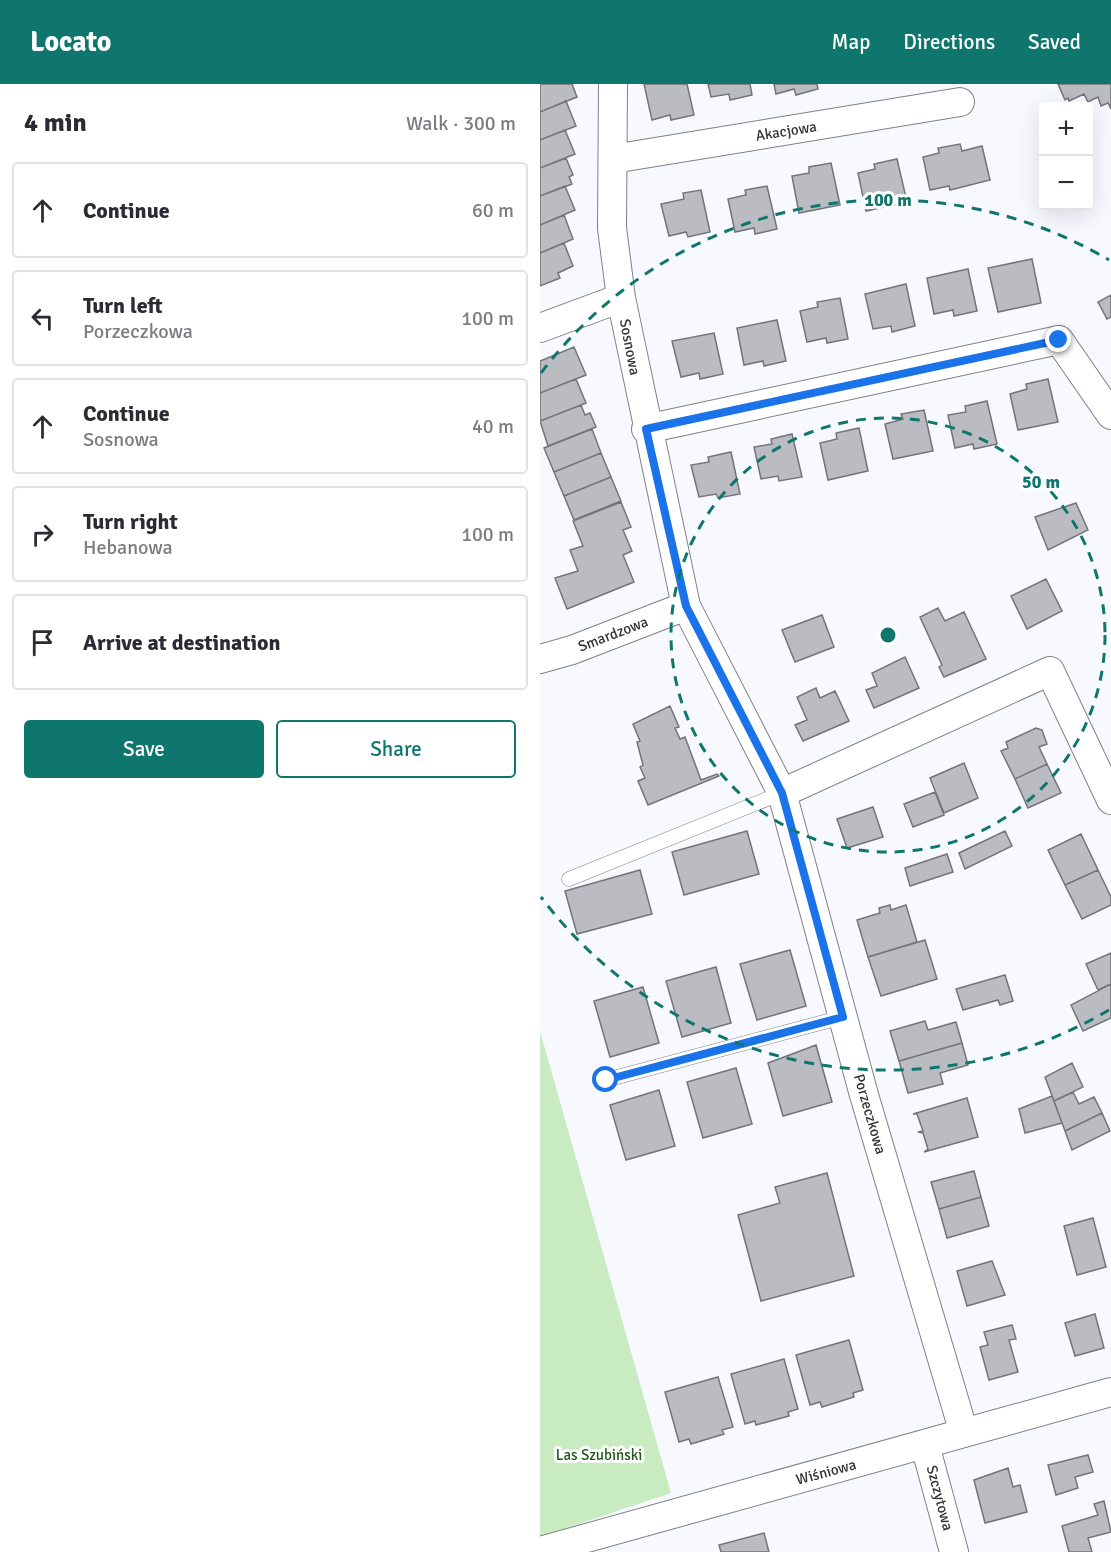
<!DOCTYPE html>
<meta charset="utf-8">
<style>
body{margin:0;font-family:Signika,sans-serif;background:#f2f2f3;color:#2b2b33}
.controls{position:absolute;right:18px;top:18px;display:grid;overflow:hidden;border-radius:6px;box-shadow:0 6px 24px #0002}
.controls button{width:54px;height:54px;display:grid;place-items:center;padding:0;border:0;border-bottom:2px solid #e1e1e2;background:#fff;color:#2b2b33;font:30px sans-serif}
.stop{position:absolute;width:18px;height:18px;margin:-14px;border:4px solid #1a73e8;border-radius:50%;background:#fff}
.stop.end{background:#1a73e8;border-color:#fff;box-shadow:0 2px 6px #0008}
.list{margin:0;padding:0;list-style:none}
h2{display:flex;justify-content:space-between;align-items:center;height:78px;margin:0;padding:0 24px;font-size:26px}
h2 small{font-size:20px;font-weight:400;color:#7c7c81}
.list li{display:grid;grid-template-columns:39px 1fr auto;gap:18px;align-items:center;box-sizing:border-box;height:96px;margin:0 12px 12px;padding:0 12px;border:2px solid #e1e1e2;border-radius:6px}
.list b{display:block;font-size:22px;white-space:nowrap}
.list p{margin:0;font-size:20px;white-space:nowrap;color:#7c7c81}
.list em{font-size:20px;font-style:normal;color:#7c7c81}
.actions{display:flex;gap:12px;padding:18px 24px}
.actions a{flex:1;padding:14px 0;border:2px solid #0f766e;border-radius:6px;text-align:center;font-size:21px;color:#0f766e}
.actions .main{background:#0f766e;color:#fff}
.icon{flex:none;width:33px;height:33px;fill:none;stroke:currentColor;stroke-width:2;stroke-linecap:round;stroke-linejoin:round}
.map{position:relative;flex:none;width:571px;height:1468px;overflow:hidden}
header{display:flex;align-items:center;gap:36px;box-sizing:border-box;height:84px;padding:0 30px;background:#0f766e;color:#fff}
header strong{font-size:28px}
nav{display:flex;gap:33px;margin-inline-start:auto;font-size:21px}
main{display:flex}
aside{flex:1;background:#fff}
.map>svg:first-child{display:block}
.green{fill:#c8ebc2}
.building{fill:#bbbcc2;stroke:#73747a;stroke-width:1.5}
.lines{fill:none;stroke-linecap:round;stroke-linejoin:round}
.service-casing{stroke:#7f8085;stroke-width:15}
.minor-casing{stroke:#7f8085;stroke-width:30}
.service{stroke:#fff;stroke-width:14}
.minor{stroke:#fff;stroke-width:28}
.route{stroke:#1a73e8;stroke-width:8}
.ring{fill:none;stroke:#0f766e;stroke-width:3;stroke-dasharray:10 8}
.labels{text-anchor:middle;stroke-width:6;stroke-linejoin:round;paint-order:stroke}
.street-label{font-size:15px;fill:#323335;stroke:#fff}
.park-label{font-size:15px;fill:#1e5814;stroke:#fff}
.centre{fill:#0f766e;stroke:#fff;stroke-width:3}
.ring-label{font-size:18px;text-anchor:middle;font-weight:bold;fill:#0f766e;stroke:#fff;stroke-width:6;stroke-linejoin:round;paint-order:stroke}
</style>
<header>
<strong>Locato</strong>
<nav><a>Map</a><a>Directions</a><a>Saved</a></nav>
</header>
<main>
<aside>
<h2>4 min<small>Walk · 300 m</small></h2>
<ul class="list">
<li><svg class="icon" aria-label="ahead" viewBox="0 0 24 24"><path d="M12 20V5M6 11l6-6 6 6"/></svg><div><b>Continue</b></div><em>60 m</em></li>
<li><svg class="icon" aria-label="left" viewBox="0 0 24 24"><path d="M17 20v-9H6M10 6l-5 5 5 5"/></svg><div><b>Turn left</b><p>Porzeczkowa</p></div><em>100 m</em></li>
<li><svg class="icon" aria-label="ahead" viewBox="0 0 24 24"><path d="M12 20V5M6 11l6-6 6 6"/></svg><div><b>Continue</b><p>Sosnowa</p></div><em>40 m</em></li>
<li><svg class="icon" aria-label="right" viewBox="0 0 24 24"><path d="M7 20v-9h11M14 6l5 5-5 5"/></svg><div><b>Turn right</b><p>Hebanowa</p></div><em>100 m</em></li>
<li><svg class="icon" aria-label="arrive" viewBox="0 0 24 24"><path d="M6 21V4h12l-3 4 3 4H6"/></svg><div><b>Arrive at destination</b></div></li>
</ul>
<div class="actions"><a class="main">Save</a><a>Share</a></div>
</aside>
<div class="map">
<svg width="571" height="1468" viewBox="0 0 571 1468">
<rect width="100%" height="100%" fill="#f8f9fe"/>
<path class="green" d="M0,947L131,1409L0,1453Z"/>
<path class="building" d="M0,0H32L37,13L0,28Z
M104,0H147L154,31L131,36L130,31L112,36Z
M168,0H210L212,11L190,16L189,10L171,13Z
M234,0H277L278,5L256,11L254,5L236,10Z
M518,0H571V25L568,19L561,22L558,13L548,18L544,10L529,17L528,14L525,16Z
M26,17L36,42L0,56V28Z
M25,46L35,70L0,84V56Z
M420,60L422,67L442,62L450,96L410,106L409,102L390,106L383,73L399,69L398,64Z
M26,74L33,91L29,93L32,100L0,112V84Z
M357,75L367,118L326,127L318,89L335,85L334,80Z
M291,79L300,121L259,129L252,92L269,89V83Z
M25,102L35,126L0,141V112Z
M227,102L237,145L215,150L214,144L195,148L188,115L206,111L205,106Z
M161,106L170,148L148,153L146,148L129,152L121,120L144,115L143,109Z
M24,131L33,155L0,169V141Z
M24,159L33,182L18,189L20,194L0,202V169Z
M492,175L501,219L458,228L448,184Z
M428,185L437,227L414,232L413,226L394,230L387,194Z
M366,200L375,242L352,248L351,242L333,245L325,210Z
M571,211V233L567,235L558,218Z
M300,214L308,255L287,259L286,254L267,258L260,227L278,223L277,218Z
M237,236L246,277L224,282L223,277L204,281L197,244Z
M174,249L183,290L160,295L159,289L141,293L132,257Z
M34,263L46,291L0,309V277Z
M36,295L46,319L0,337V309Z
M508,295L518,338L478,346L470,310L487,305L486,300Z
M447,317L457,360L434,365L433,360L415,364L408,331L426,328L425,322Z
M41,321L45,331L50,329L56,343L8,362L0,337Z
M384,326L393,367L353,375L345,340L363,335L361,330Z
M319,344L328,387L288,396L280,359L297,355L296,349Z
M52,345L61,369L14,388L4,364Z
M252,350L262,393L239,397L238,392L221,395L214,363L232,360L231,355Z
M191,368L200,410L178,414L176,410L159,413L151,381L169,378L168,373Z
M61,369L71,393L24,412L14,388Z
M71,393L81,417L34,436L24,412Z
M81,418L91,443L83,446L92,467L83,471L94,498L27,525L15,494L38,487L30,466L43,462L33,437Z
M536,419L548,446L508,466L495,433Z
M506,495L522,527L487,545L471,512Z
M398,524L405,537L424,528L446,575L404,593L399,583L402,581L380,533Z
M282,531L294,563L255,578L242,546Z
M365,573L379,604L334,624L326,606L337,602L332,589Z
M276,604L280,614L295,607L309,637L263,657L255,641L267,636L257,613Z
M130,622L139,643L135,644L140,655L145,653L161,696L177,690L179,692L108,721L98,697L105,694L100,683L103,681L97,658L100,657L93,640Z
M496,644L502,646L507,660L499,663L507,680L475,695L461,667L468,664L466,658Z
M424,679L438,714L404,729L390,694Z
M507,680L521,709L488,724L475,695Z
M395,708L404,731L373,743L364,720Z
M333,723L343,753L307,764L297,735Z
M207,747L219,790L144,811L132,768Z
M465,747L472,762L425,785L419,769Z
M541,750L558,786L525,801L508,766Z
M407,770L413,788L370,802L365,784Z
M100,786L112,830L37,850L25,807Z
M558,786L571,813V821L542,835L525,801Z
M350,821L351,826L366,821L377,858L328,873L317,836L340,829L339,824Z
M385,856L397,895L341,912L328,873Z
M250,866L266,922L217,936L200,880Z
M571,869V900L558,906L546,880Z
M176,883L191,939L142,953L126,897Z
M465,891L473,917L460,921L458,916L423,926L416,905Z
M571,900V934L543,947L531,921Z
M103,903L119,959L70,973L54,917Z
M385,937L388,946L416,938L422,959L359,977L350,947Z
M422,959L428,981L400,989L403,1000L368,1009L359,977Z
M276,961L292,1018L243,1032L228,979Z
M532,979L543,1003L514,1017L505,993Z
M196,984L212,1040L163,1054L147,998Z
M119,1006L135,1062L86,1076L70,1021Z
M533,1008L539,1020L554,1013L562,1029L525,1047L514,1017Z
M512,1012L522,1039L485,1049L479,1025Z
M427,1014L438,1053L384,1068L388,1065L383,1049L378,1048L383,1047L377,1030H373Z
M562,1029L570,1047L532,1066L525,1047Z
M434,1087L441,1113L399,1125L391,1098Z
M287,1089L314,1192L221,1217L198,1131L240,1119L235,1103Z
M441,1113L449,1142L407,1154L399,1125Z
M553,1134L566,1183L537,1191L524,1142Z
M452,1177L465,1211L427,1222L417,1187Z
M555,1230L564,1264L535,1272L525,1239Z
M472,1241L476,1255L469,1256L478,1288L449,1296L440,1263L448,1261L444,1248Z
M309,1256L323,1306L313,1309L314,1313L282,1323L280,1318L270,1321L256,1271Z
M244,1275L258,1325L248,1328L249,1332L216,1341L215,1337L205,1340L191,1290Z
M178,1293L193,1343L182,1346L184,1350L151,1360L149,1355L139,1358L125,1308Z
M548,1371L553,1388L535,1393L538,1404L516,1411L508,1381Z
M468,1384L473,1403L480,1401L487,1428L445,1439L434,1396Z
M564,1417L571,1448L548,1454L552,1468H529L522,1442L558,1431L554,1420Z
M224,1449L229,1468H181L179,1461Z"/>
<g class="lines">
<defs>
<path id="service" d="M29,795L242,709
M66,996L303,933"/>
<path id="minor" d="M73,0L72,144L81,214L146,522L242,709
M73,75L420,18
M0,244L81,214
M106,345L519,256L571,331
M0,575L32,566L146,522
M424,1349L324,1011L242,709L510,587L571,716
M385,1361L414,1468
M0,1467L571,1308"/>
</defs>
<use href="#service" class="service-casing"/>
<use href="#minor" class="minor-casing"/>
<use href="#service" class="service"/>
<use href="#minor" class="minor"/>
</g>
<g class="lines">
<path class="route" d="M66,996L303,933L242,709L146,522L106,345L519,256"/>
</g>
<g class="ring">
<circle cx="348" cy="551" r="217"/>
<path d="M569 926A435 435 0 0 1 1 813M1 289A435 435 0 0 1 569 176"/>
</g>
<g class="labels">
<g class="street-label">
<text transform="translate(246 47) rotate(-9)" y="5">Akacjowa</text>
<text transform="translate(90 263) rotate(79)" y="5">Sosnowa</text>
<text transform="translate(73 550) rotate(-21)" y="5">Smardzowa</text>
<text transform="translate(330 1030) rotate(74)" y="5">Porzeczkowa</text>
<text transform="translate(286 1388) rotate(-15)" y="5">Wiśniowa</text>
<text transform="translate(400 1414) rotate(75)" y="5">Szczytowa</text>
</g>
<g class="park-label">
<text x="59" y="1376">Las Szubiński</text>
</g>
</g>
<circle cx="348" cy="551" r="9" class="centre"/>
<g class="ring-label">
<text x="348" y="122">100 m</text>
<text x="501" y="404">50 m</text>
</g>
</svg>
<div class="controls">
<button>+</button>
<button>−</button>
</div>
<div class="stop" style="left:66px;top:996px"></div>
<div class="stop end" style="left:519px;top:256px"></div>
</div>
</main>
